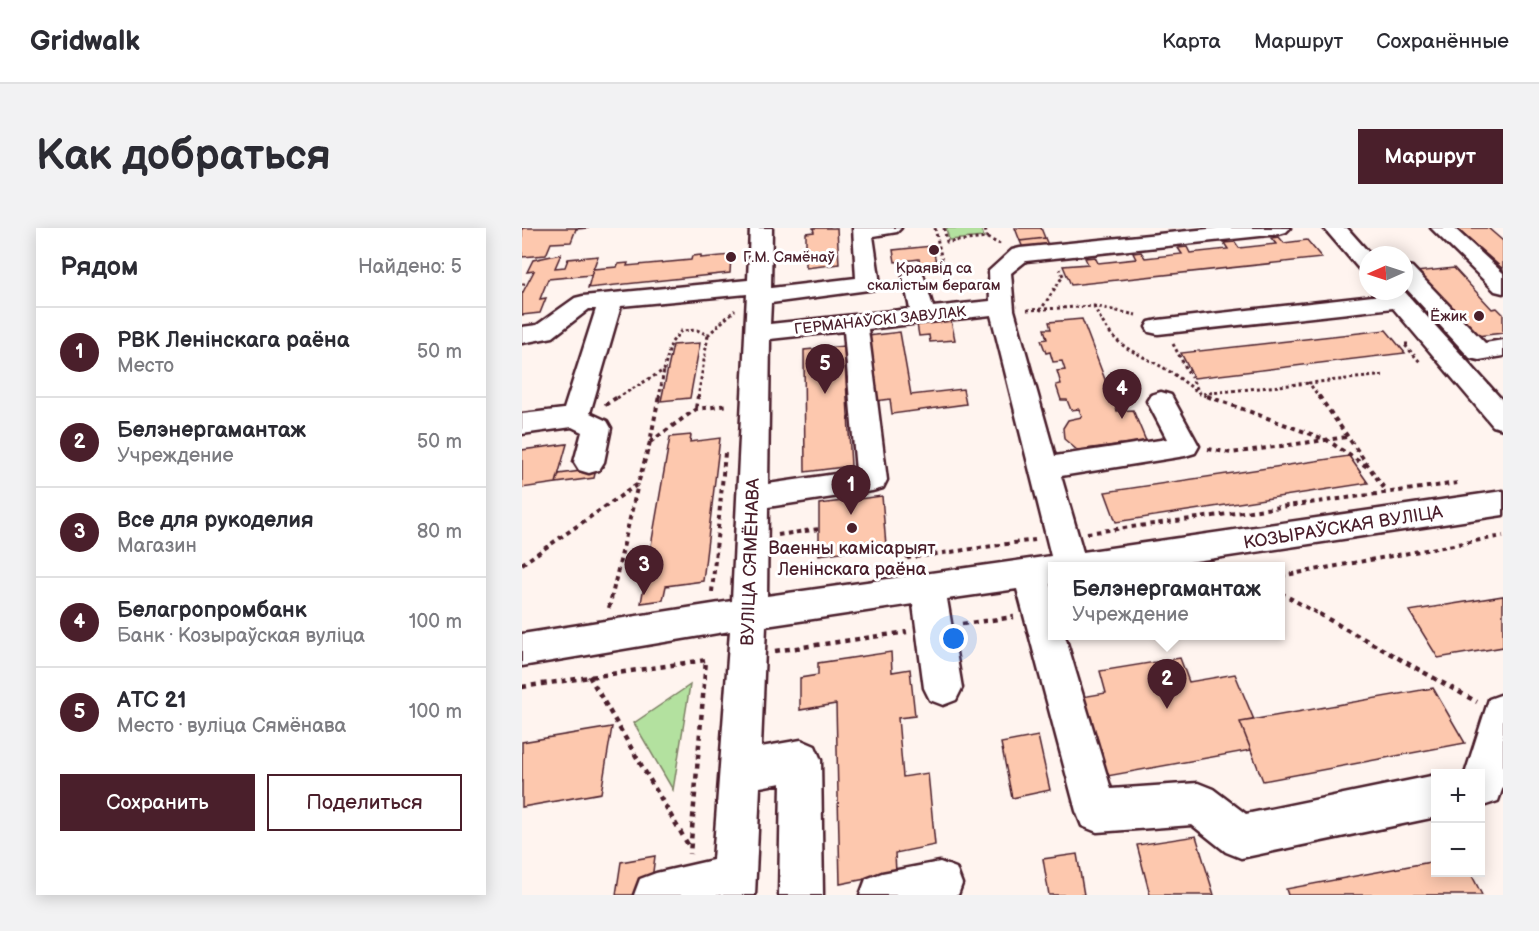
<!DOCTYPE html>
<html lang="ru">
<meta charset="utf-8">
<style>
body{margin:0;font-family:"Balsamiq Sans",sans-serif;background:#f2f2f3;color:#2b2b33}
.controls{position:absolute;right:18px;bottom:18px;display:grid;overflow:hidden;border-radius:0px;box-shadow:0 3px 15px #0003}
.controls button{width:54px;height:54px;display:grid;place-items:center;padding:0;border:0;border-bottom:2px solid #e1e1e2;background:#fff;color:#2b2b33;font:30px sans-serif}
.compass{position:absolute;left:837px;top:18px;width:54px;height:54px;border-radius:50%;background:#fff;box-shadow:0 3px 15px #0003;rotate:267deg}
.you{position:absolute;left:432px;top:411px;width:21px;height:21px;margin:-15px;border:4px solid #fff;border-radius:50%;background:#1a73e8;box-shadow:0 0 0 9px #1a73e833}
.badge{display:grid;place-items:center;width:39px;height:39px;border-radius:50%;background:#4a1f2b;color:#fff;font-size:20px;font-weight:700}
.pin{position:absolute;translate:-50% -50px;filter:drop-shadow(0 2px 3px #0008)}
.pin::after{content:'';position:absolute;top:32px;width:21px;height:18px;background:inherit;clip-path:polygon(0 0,100% 0,50% 100%)}
.popup{position:absolute;left:526px;top:334px;width:237px;height:78px;box-sizing:border-box;display:grid;place-content:center;border-radius:0px;background:#fff;filter:drop-shadow(0 2px 4px #0005);font-size:20px;white-space:nowrap;color:#7c7c81}
.popup b{font-size:22px;color:#2b2b33}
.popup::after{content:'';position:absolute;left:50%;top:100%;margin-left:-12px;border:12px solid transparent;border-top-color:#fff}
.list{margin:0;padding:0;list-style:none}
h2{display:flex;justify-content:space-between;align-items:center;height:78px;margin:0;padding:0 24px;font-size:26px}
h2 small{font-size:20px;font-weight:400;color:#7c7c81}
.list li{display:grid;grid-template-columns:39px 1fr auto;gap:18px;align-items:center;box-sizing:border-box;height:90px;padding:0 24px;border-top:2px solid #e1e1e2}
.list b{display:block;font-size:22px;white-space:nowrap}
.list p{margin:0;font-size:20px;white-space:nowrap;color:#7c7c81}
.list em{font-size:20px;font-style:normal;color:#7c7c81}
.actions{display:flex;gap:12px;padding:18px 24px}
.actions a{flex:1;padding:14px 0;border:2px solid #4a1f2b;border-radius:0px;text-align:center;font-size:21px;color:#4a1f2b}
.actions .main{background:#4a1f2b;color:#fff}
.map{position:relative;flex:none;width:981px;height:667px;overflow:hidden;border-radius:0px}
header{display:flex;align-items:center;gap:36px;box-sizing:border-box;height:84px;padding:0 30px;background:#fff;border-bottom:2px solid #e1e1e2}
header strong{font-size:28px}
nav{display:flex;gap:33px;margin-inline-start:auto;font-size:21px}
.intro{display:flex;align-items:center;justify-content:space-between;box-sizing:border-box;height:144px;padding:0 36px}
h1{margin:0;font-size:42px}
.button{padding:15px 27px;border-radius:0px;background:#4a1f2b;color:#fff;font-size:21px;font-weight:700}
main{display:flex;gap:36px;padding:0 36px}
aside{flex:1;background:#fff;border-radius:0px;box-shadow:0 3px 15px #0003}
.map>svg:first-child{display:block}
.green{fill:#b3e19f;stroke:#7e8065;stroke-width:1.5}
.building{fill:#fdc8ae;stroke:#4a1f2b;stroke-width:1.5}
.lines{fill:none;stroke-linecap:round;stroke-linejoin:round}
.minor-casing{stroke:#4a1f2b;stroke-width:5}
.path-far2{stroke:#4a1f2b;stroke-width:3;stroke-dasharray:3 3;stroke-linecap:butt}
.path-far1{stroke:#4a1f2b;stroke-width:4;stroke-dasharray:4.5 4.5;stroke-linecap:butt}
.path{stroke:#4a1f2b;stroke-width:4.5;stroke-dasharray:5 5;stroke-linecap:butt}
.minor{fill:#fff;fill-rule:evenodd}
.poi-dot{fill:#4a1f2b;stroke:#fff;stroke-width:2}
.labels{text-anchor:middle;stroke-width:6;stroke-linejoin:round;paint-order:stroke}
.far-poi-label{font-size:15px;fill:#4a1f2b;stroke:#fff;text-anchor:start}
.far-street-label{font-size:15px;fill:#4a1f2b;stroke:#fff}
.street-label{font-size:18px;fill:#4a1f2b;stroke:#fff}
.poi-label{font-size:18px;fill:#4a1f2b;stroke:#fff}
</style>
<header>
<strong>Gridwalk</strong>
<nav><a>Карта</a><a>Маршрут</a><a>Сохранённые</a></nav>
</header>
<div class="intro"><h1>Как добраться</h1><a class="button">Маршрут</a></div>
<main>
<aside>
<h2>Рядом<small>Найдено: 5</small></h2>
<ul class="list">
<li><span class="badge">1</span><div><b>РВК Ленінскага раёна</b><p>Место</p></div><em>50 m</em></li>
<li><span class="badge">2</span><div><b>Белэнергамантаж</b><p>Учреждение</p></div><em>50 m</em></li>
<li><span class="badge">3</span><div><b>Все для рукоделия</b><p>Магазин</p></div><em>80 m</em></li>
<li><span class="badge">4</span><div><b>Белагропромбанк</b><p>Банк · Козыраўская вуліца</p></div><em>100 m</em></li>
<li><span class="badge">5</span><div><b>АТС 21</b><p>Место · вуліца Сямёнава</p></div><em>100 m</em></li>
</ul>
<div class="actions"><a class="main">Сохранить</a><a>Поделиться</a></div>
</aside>
<div class="map">
<svg width="981" height="667" viewBox="0 0 981 667">
<rect width="100%" height="100%" fill="#fff4ef"/>
<filter id="ink" filterUnits="userSpaceOnUse"><feTurbulence type="fractalNoise" baseFrequency=".0167" numOctaves="2"/><feDisplacementMap in="SourceGraphic" scale="12" xChannelSelector="R" yChannelSelector="G"/><feConvolveMatrix kernelMatrix="1 2 1 2 8 2 1 2 1" color-interpolation-filters="sRGB"/></filter>
<g filter="url(#ink)">
<path class="green" d="M424,0H459L462,9L427,12Z
M168,457L151,562L112,495Z"/>
<path class="building" d="M0,0H67L54,1L49,14L29,15L24,27L0,29Z
M291,0H315L317,36L284,40V5L292,4Z
M493,0H519L523,10L498,13Z
M934,0H966L981,13V41Z
M757,9L762,15L785,12L800,30L549,57L541,38L566,36L563,30L573,29L576,35L614,31L611,25L619,24L623,30L660,26L656,20L665,19L668,25L706,21L702,15L713,14L717,20L754,16L749,10Z
M523,10L526,17L501,20L498,13Z
M410,18L416,41L399,42L397,31L373,34L371,22Z
M39,26L33,40L43,39L46,31L76,28L69,47L26,51L18,71L24,70L18,85L0,87V66L12,43L5,44L11,32Z
M179,27V30L209,27L208,45L66,60L71,41L95,39L96,36L106,35L105,38L169,32L170,28Z
M932,40L970,81L975,80L981,86V105L955,108L913,62H910L893,44Z
M560,91L595,183L611,182L624,213L555,222L542,211L541,200L546,192L560,189L557,181L549,182L545,172H539L534,157L539,156L535,143L543,142L540,133L531,134L528,124L524,125L519,112L525,111L522,101H529L527,94Z
M429,92L433,112L408,114L407,107L397,108L395,96Z
M864,102L883,125L672,150L659,125Z
M378,104L389,167L441,161L444,176L370,186L368,171L354,173L346,108Z
M178,115L168,170L139,173L151,117Z
M322,118L329,238L283,244L282,122Z
M169,207L168,214L198,210L181,353L144,358L141,372L119,375L148,209Z
M45,216L34,255L0,260V222Z
M827,228L846,255L594,294L583,264Z
M74,241L72,250L34,255L37,246Z
M360,268L364,318L297,327V276Z
M981,368V419L916,430L887,383Z
M369,424L370,444L388,441L393,488L376,490L381,549L406,545L413,617L373,625L374,645L318,656L314,476L278,482V450L296,447V435Z
M658,430L667,454L713,446L732,492L718,494L729,522L580,549L560,469L584,465L578,443Z
M911,460L943,515L741,553L718,494Z
M90,499L79,565L0,579V514Z
M516,508L528,562L490,570L479,515Z
M674,608L692,667H628L615,617Z
M555,626L562,667H527L521,631Z
M133,628L128,667H94L99,634Z
M914,633V644H948L960,667H766L764,661Z"/>
<g class="lines">
<defs>
<path id="minor" d="M228,0H250L249,60L334,50L331,0H379L375,4L351,8L358,56L354,61L249,75L248,96L388,81L381,48L384,43L392,41L400,43L411,79L468,73L467,43L490,22L498,20L696,0H768L764,4L757,6L504,33L489,45L492,82L533,228L645,211L625,173L629,167L639,164L649,167L677,218L673,225L663,228L539,248L561,324L981,263V287L640,338H531V355L528,356L531,366V408H543L589,561L676,555L691,561L724,586L914,547V589L719,630L704,624L670,597L575,604L560,598L554,583L495,361L425,371L440,460L434,472L421,477L408,472L402,460L391,376L244,398L239,519L279,512L293,518L299,532L301,667H257L259,555L238,559L233,667H112L118,651L134,645L191,632L208,403L0,438V406L210,373L225,66L99,78L68,185L85,193L89,200L82,234L77,242L67,245L57,242L52,234L60,204L50,199L0,206V186L42,181L74,81H67L31,109L0,115V99L15,97L53,70L61,68L226,52ZM469,87L529,328L245,368L246,279L350,263L361,260L365,252L346,101ZM322,103L334,243L246,256L248,111Z
M802,0H825L849,27H846V44L838,42Z
M909,0H932L981,45V65L973,63Z
M882,37L890,39L963,115L981,112V128L957,132L948,130L882,58Z
M857,63H882L981,173V201L971,198L871,80L636,106L627,104L624,99L627,94L636,92L860,67Z
M981,466V559L976,573L958,579V546H943L967,471Z
M418,634L434,640L440,656L436,667H338L344,651L360,645Z"/>
</defs>
<use href="#minor" class="minor-casing"/>
<path class="path-far2" d="M413,0L420,33
M422,0L425,14L465,10L463,0
M465,10L478,16
M0,56H6
M572,78C594,125 611,120 650,145C664,154 674,165 689,170
M505,82L572,78L614,87
M518,83L541,48L538,41
M651,116L678,166L787,155
M886,116H882L899,135
M95,170L142,142L149,115L159,103L175,102L186,107L213,82
M137,170L142,142
M176,170L186,107
M798,170L787,155L864,147"/>
<path class="path-far1" d="M685,168L805,212L848,241
M797,168L864,263
M83,177L97,168
M174,180L176,168
M128,214L174,181L207,177
M686,221L709,225L825,209
M565,305L936,255
M256,307L297,301
M0,336L116,256L128,214L137,168
M378,337L386,330L513,312
M759,348L981,308
M190,364L203,225
M759,365L800,388
M87,380L116,256"/>
<path class="path" d="M797,386L955,474
M440,396L492,389
M253,423L385,404
M67,448L168,620
M0,459L184,432L168,626"/>
<use href="#minor" class="minor"/>
</g>
</g>
<g class="poi-dot">
<circle cx="412" cy="22" r="6"/>
<circle cx="209" cy="29" r="6"/>
<circle cx="957" cy="88" r="6"/>
<circle cx="330" cy="300" r="6"/>
</g>
<g class="labels">
<g class="far-poi-label">
<text x="221" y="34">Г.М. Сямёнаў</text>
<text x="412" y="45" text-anchor="middle">Краявід са<tspan x="412" dy="17">скалістым берагам</tspan></text>
<text x="945" y="93" text-anchor="end">Ёжик</text>
</g>
<g class="far-street-label">
<text transform="translate(358 92) rotate(-6)" y="5">ГЕРМАНАЎСКІ ЗАВУЛАК</text>
</g>
<g class="street-label">
<text transform="translate(821 299) rotate(-9)" y="6">КОЗЫРАЎСКАЯ ВУЛІЦА</text>
<text transform="translate(228 334) rotate(-88)" y="6">ВУЛІЦА СЯМЁНАВА</text>
</g>
<g class="poi-label">
<text x="330" y="326">Ваенны камісарыят<tspan x="330" dy="21">Ленінскага раёна</tspan></text>
</g>
</g>
</svg>
<div class="controls">
<button>+</button>
<button>−</button>
</div>
<svg class="compass" viewBox="-18 -18 36 36"><path d="M0-13l5 13h-10z" fill="#e53935"/><path d="M0 13l5-13h-10z" fill="#7c7c81"/></svg>
<div class="you"></div>
<div class="pin badge" style="left:329px;top:287px">1</div>
<div class="pin badge" style="left:645px;top:481px">2</div>
<div class="popup"><b>Белэнергамантаж</b>Учреждение</div>
<div class="pin badge" style="left:122px;top:367px">3</div>
<div class="pin badge" style="left:600px;top:191px">4</div>
<div class="pin badge" style="left:303px;top:166px">5</div>
</div>
</main>
